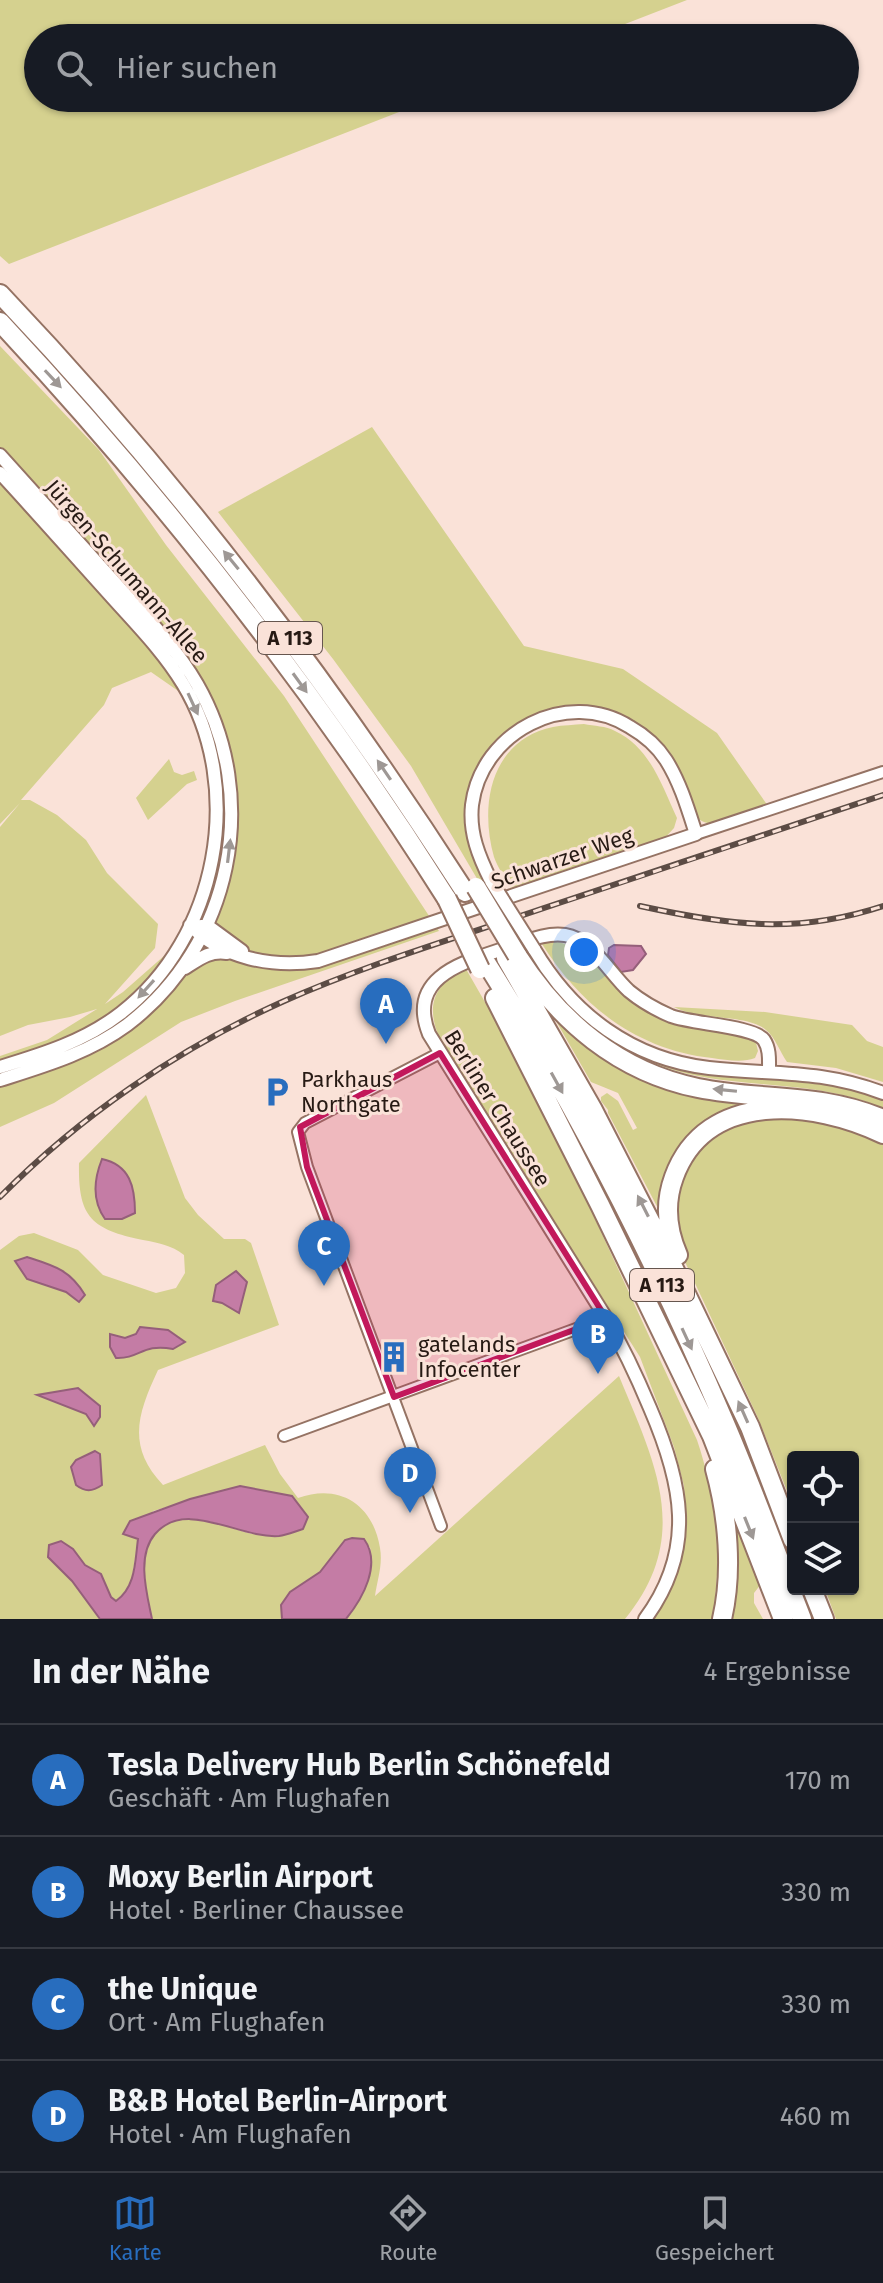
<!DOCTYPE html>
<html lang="de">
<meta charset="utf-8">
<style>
body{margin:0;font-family:"Fira Sans",sans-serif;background:#242831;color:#f1f3f6}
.controls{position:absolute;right:24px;bottom:24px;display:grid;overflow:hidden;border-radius:8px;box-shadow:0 2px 6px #0004}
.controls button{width:72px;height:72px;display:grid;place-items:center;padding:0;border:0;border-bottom:2px solid #363941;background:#171b24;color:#f1f3f6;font:40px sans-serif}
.you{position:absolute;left:584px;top:952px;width:28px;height:28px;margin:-20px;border:6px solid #fff;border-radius:50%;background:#1a73e8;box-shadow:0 0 0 12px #1a73e833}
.badge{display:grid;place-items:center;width:52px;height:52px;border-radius:50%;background:#286dbe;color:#fff;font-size:26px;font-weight:700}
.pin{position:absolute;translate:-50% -66px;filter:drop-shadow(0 2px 4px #0008)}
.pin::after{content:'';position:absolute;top:42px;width:28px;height:24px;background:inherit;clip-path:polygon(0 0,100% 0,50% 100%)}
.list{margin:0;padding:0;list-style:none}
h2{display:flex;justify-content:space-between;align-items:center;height:104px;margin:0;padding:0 32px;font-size:34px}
h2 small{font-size:26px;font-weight:400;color:#9ea1a6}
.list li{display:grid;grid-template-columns:52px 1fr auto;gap:24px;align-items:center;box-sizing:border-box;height:112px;padding:0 32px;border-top:2px solid #363941}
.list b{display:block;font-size:30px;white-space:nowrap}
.list p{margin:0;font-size:26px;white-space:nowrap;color:#9ea1a6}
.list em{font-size:26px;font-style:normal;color:#9ea1a6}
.icon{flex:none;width:44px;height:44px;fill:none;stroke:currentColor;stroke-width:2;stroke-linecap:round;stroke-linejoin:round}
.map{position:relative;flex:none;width:883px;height:1619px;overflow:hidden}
.search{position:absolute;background:#171b24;box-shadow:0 2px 6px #0004;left:24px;right:24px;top:24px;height:88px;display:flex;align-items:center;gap:20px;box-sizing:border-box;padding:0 28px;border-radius:44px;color:#9ea1a6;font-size:30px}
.sheet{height:552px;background:#171b24}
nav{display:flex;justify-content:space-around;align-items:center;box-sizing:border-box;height:112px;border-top:2px solid #363941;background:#171b24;font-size:22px;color:#9ea1a6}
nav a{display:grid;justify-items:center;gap:4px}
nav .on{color:#286dbe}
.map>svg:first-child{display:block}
.green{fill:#d5d18f;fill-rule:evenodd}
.water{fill:#c47ca5;stroke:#955f7a;stroke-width:2}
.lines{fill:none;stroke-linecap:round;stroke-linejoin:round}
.minor-casing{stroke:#957364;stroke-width:14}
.tertiary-casing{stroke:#957364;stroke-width:16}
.motorway-casing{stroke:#957364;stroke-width:22}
.minor{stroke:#fff;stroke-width:10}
.tertiary{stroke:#fff;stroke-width:12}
.motorway{stroke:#fff;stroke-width:18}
.rail-casing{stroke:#5c4c45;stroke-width:6}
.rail{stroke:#fae2d8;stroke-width:3;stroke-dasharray:9;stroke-linecap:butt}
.tertiary-bridge-casing{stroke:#957364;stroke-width:16;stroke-linecap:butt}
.motorway-bridge-casing{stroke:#957364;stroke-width:22;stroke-linecap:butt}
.tertiary-bridge{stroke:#fff;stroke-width:12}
.motorway-bridge{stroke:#fff;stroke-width:18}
.oneway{fill:#9e9895}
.marked{fill:#c2185b;fill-opacity:0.2;stroke:#c2185b;stroke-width:6;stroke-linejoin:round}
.labels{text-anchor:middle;stroke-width:6;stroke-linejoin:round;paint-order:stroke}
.shield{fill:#fae2d8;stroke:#66564f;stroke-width:2}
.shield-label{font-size:20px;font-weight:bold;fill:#271a14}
.street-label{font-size:22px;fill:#271a14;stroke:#fae2d8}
.poi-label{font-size:22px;fill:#271a14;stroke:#fae2d8;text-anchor:start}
</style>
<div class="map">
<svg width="883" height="1619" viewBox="0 0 883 1619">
<rect width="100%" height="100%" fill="#fae2d8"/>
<path class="green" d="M0,0H687L589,38H38V98H435L9,264L0,256Z
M0,346L99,450L166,545L284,696L439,931L235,1001L181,1022L54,1103L0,1127V1056L47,1040L97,1009L70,1017L28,1025L0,1036V827L20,803L0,824ZM151,672L184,695L200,730L212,790V830L205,870L192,910L173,948L123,992L105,1004L155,948L158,924L107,873L86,840L57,815L30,800H21L104,705L112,688Z
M372,427L524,646L623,669L717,733L768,806C753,811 718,828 704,822C682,814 656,742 635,723C599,691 520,711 492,747C482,760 480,776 477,792C469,832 465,841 485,879L479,882L411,766L333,659L218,512Z
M584,724C594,726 606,726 615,731C650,747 662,786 677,818L674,828L662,841L512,890C506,880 498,868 494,857C479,804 491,740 553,727C563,725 574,725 584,724Z
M169,759L174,772L182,775L194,771L197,780L187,784L148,820L136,798Z
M552,940L582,949L625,992L681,1024L745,1036L756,1043L758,1051L755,1058C743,1063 726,1060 712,1058C637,1050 581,1006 542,944Z
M539,967C578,1025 637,1067 708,1074C746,1077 787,1074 824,1081C844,1085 864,1093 883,1098V1108C833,1087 784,1087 732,1081C646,1073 587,1037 536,968Z
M466,969L509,1044L572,1169L697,1440C717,1500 723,1557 712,1619H652L665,1599L677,1571L686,1533L684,1486L674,1447L640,1357L449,1056C428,1022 422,988 466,969Z
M674,1007L765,1012L852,1025L867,1041L883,1047V1082L836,1068L787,1062C780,1052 775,1037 766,1030C748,1014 701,1021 674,1007Z
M552,1014L580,1039L752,1103C715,1110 676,1138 666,1176C663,1188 663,1201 661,1214L608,1113V1110L601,1101V1097L607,1093L618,1101L633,1130L637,1128L618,1093L591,1082Z
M146,1095L185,1198L198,1215L224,1239H245L251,1243L279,1325L158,1370C138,1413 126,1446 163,1485L265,1445L280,1474L298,1498C339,1483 373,1504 380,1548C383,1565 377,1581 375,1596L619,1376C655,1463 693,1536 625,1619H346C362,1600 375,1572 370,1547L345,1540L320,1572L281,1605L282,1619H152C146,1589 137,1555 158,1530C164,1524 170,1519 179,1518C202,1516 229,1528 252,1534L292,1496L241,1486L153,1511L138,1539L131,1585L116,1601L111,1597L101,1574L85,1565L73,1549L48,1557L72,1581L100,1619H0V1250L19,1236L34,1233L78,1250L103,1275L156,1293L176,1288L185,1273L184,1255C171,1245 159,1243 143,1240C90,1229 78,1216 79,1163Z
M803,1115L883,1139V1619H836L825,1589H853V1457H793V1506L758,1418L686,1264L676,1238L673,1217L686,1162L732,1121Z
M726,1482L765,1579L754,1593V1603L763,1619H726Z"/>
<path class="water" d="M614,945L641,946L646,954L633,970L621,972L608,955L609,948Z
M102,1159C130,1165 135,1187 135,1213L122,1219H105C92,1201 94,1179 102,1159Z
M27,1257C55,1266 70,1270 85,1295L79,1302L66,1292L27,1279L15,1261Z
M236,1271L247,1282L239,1313L222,1303L213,1301L216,1285Z
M140,1327L168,1330L185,1342L173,1349C142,1343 140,1359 116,1358L110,1347V1334L125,1338L136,1334Z
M78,1388L100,1406V1417L94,1426L86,1414L37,1395Z
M95,1451L100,1454L102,1485C92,1492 85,1492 76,1485L71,1467L76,1460Z
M240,1486L292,1496L308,1517L303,1529C296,1531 287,1535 279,1536C239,1539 186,1498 155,1534C136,1556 147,1594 152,1619H100L72,1581L48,1557L49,1545L61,1541L73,1549L85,1565L101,1574L111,1597L116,1601C136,1587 135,1561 138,1539L123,1534L130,1521L190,1499Z
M352,1538L364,1539C382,1564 363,1598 346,1619H282L281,1605L290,1592L320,1572L345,1540Z"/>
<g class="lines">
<defs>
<path id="minor" d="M696,834L883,772
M440,1053L305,1123L298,1132L307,1167L441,1526
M284,1436L606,1318"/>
<path id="tertiary" d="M0,455C39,498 78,542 117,585C145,616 176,647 197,684C262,798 232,945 127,1025C89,1053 44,1066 0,1080
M0,473C37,513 73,554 110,595C135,623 163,651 183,684C246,788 218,938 121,1013C85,1041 43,1054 0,1067
M190,925C222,959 274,968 318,961L696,834C688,809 680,782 666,760C657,746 644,735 630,727C567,687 481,732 472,805C469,833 479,857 491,881
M201,926H208L242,951
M534,949C573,1015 632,1059 709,1068C773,1075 820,1069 883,1093
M185,968C199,959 210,950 227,953
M645,1619C697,1549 682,1482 650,1408C637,1377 623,1347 606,1318L429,1034C406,976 465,962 506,948C525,942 546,932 565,935C592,939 610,974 629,991C641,1001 657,1010 671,1016C692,1024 754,1026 764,1040C770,1049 769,1060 769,1070"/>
<path id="motorway" d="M0,294C175,478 328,679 465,892
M0,322C167,501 316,692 447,899
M517,955C559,1021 619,1072 698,1088C762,1101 819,1092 883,1119
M506,958L593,1110L665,1250L750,1427L793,1540
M487,964C578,1109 657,1264 724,1421C752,1486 776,1553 802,1619
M495,998L600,1205L712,1436L783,1619
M678,1255C667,1230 664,1204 674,1177C706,1089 815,1101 883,1134
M715,1469C728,1516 733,1572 722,1619
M812,1589L824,1619"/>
</defs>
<use href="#minor" class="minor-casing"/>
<use href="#tertiary" class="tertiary-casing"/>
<use href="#motorway" class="motorway-casing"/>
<use href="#minor" class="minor"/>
<use href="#tertiary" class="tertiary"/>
<use href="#motorway" class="motorway"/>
<defs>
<path id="rail" d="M640,906C728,925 795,935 883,906
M0,1197C80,1116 178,1049 282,1002C367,964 456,938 544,908C657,871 770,833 883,795"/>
</defs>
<use href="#rail" class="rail-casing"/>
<use href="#rail" class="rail"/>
<defs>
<path id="tertiary-bridge" d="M491,881L534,949"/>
<path id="motorway-bridge" d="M476,887L517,955
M447,899L480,969"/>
</defs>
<use href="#tertiary-bridge" class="tertiary-bridge-casing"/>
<use href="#motorway-bridge" class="motorway-bridge-casing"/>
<use href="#tertiary-bridge" class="tertiary-bridge"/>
<use href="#motorway-bridge" class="motorway-bridge"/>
</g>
<defs><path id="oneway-solid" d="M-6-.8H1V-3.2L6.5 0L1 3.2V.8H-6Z" transform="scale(2)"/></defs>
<g class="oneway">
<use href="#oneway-solid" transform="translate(53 379) rotate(47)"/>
<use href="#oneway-solid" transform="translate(231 560) rotate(-129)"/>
<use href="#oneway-solid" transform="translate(300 683) rotate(54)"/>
<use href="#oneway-solid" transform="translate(193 704) rotate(65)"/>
<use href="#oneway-solid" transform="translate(384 770) rotate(-124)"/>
<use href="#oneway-solid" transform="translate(229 851) rotate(-83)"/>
<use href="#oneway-solid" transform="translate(146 989) rotate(132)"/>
<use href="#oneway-solid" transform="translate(557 1083) rotate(61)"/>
<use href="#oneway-solid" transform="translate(725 1090) rotate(-174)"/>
<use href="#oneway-solid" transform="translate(643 1206) rotate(-117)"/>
<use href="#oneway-solid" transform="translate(687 1339) rotate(65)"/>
<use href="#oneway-solid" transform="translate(743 1412) rotate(-114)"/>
<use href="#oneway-solid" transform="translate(749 1528) rotate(68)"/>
</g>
<path class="marked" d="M440,1053L606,1318L394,1397L307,1167L300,1127Z"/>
<defs>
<symbol id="parking-bare" viewBox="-9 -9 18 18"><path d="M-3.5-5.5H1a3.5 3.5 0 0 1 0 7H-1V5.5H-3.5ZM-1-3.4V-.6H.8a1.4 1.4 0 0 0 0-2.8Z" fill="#286dbe" stroke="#fae2d8" stroke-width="2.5" paint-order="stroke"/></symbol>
<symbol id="building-bare" viewBox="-9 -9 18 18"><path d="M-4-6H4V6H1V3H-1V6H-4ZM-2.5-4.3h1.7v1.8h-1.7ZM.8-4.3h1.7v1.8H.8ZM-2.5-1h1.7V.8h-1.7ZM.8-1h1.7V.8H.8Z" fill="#286dbe" stroke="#fae2d8" stroke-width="2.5" paint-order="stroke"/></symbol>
</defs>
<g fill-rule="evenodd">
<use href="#parking-bare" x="255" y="1070" width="44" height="44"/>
<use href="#building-bare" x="372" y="1335" width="44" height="44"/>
</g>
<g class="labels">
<g class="shield">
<rect x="258" y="622" width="64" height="32" rx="6"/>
<rect x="630" y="1269" width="64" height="32" rx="6"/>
</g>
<g class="shield-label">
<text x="290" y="645">A 113</text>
<text x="662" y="1292">A 113</text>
</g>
<g class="street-label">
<text transform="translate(127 571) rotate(49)" y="8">Jürgen-Schumann-Allee</text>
<text transform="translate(562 858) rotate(-19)" y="8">Schwarzer Weg</text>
<text transform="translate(498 1108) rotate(58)" y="8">Berliner Chaussee</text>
</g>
<g class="poi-label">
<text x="301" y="1087">Parkhaus<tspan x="301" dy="25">Northgate</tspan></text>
<text x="418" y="1352">gatelands<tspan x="418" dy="25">Infocenter</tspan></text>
</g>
</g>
</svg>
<div class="controls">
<button><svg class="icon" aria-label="locate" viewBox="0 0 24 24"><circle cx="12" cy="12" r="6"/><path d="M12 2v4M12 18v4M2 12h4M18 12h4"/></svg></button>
<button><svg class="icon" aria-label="layers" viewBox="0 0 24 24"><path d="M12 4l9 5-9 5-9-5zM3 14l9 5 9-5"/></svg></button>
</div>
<div class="you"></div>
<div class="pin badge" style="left:386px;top:1044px">A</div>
<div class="pin badge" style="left:598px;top:1374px">B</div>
<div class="pin badge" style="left:324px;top:1286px">C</div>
<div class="pin badge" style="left:410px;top:1513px">D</div>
<div class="search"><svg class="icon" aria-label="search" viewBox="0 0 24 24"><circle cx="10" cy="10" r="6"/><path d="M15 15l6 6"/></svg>Hier suchen</div>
</div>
<section class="sheet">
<h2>In der Nähe<small>4 Ergebnisse</small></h2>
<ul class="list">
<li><span class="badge">A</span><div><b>Tesla Delivery Hub Berlin Schönefeld</b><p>Geschäft · Am Flughafen</p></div><em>170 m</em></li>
<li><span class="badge">B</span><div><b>Moxy Berlin Airport</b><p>Hotel · Berliner Chaussee</p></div><em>330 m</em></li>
<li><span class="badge">C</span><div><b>the Unique</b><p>Ort · Am Flughafen</p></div><em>330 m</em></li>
<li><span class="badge">D</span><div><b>B&amp;B Hotel Berlin-Airport</b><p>Hotel · Am Flughafen</p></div><em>460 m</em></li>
</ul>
</section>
<nav>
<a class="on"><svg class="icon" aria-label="map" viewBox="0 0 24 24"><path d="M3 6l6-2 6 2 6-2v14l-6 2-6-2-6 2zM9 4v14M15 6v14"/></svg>Karte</a>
<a><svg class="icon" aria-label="directions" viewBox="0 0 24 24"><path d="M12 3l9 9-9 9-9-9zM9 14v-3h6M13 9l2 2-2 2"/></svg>Route</a>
<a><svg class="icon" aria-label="saved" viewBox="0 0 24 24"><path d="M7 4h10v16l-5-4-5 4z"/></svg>Gespeichert</a>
</nav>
